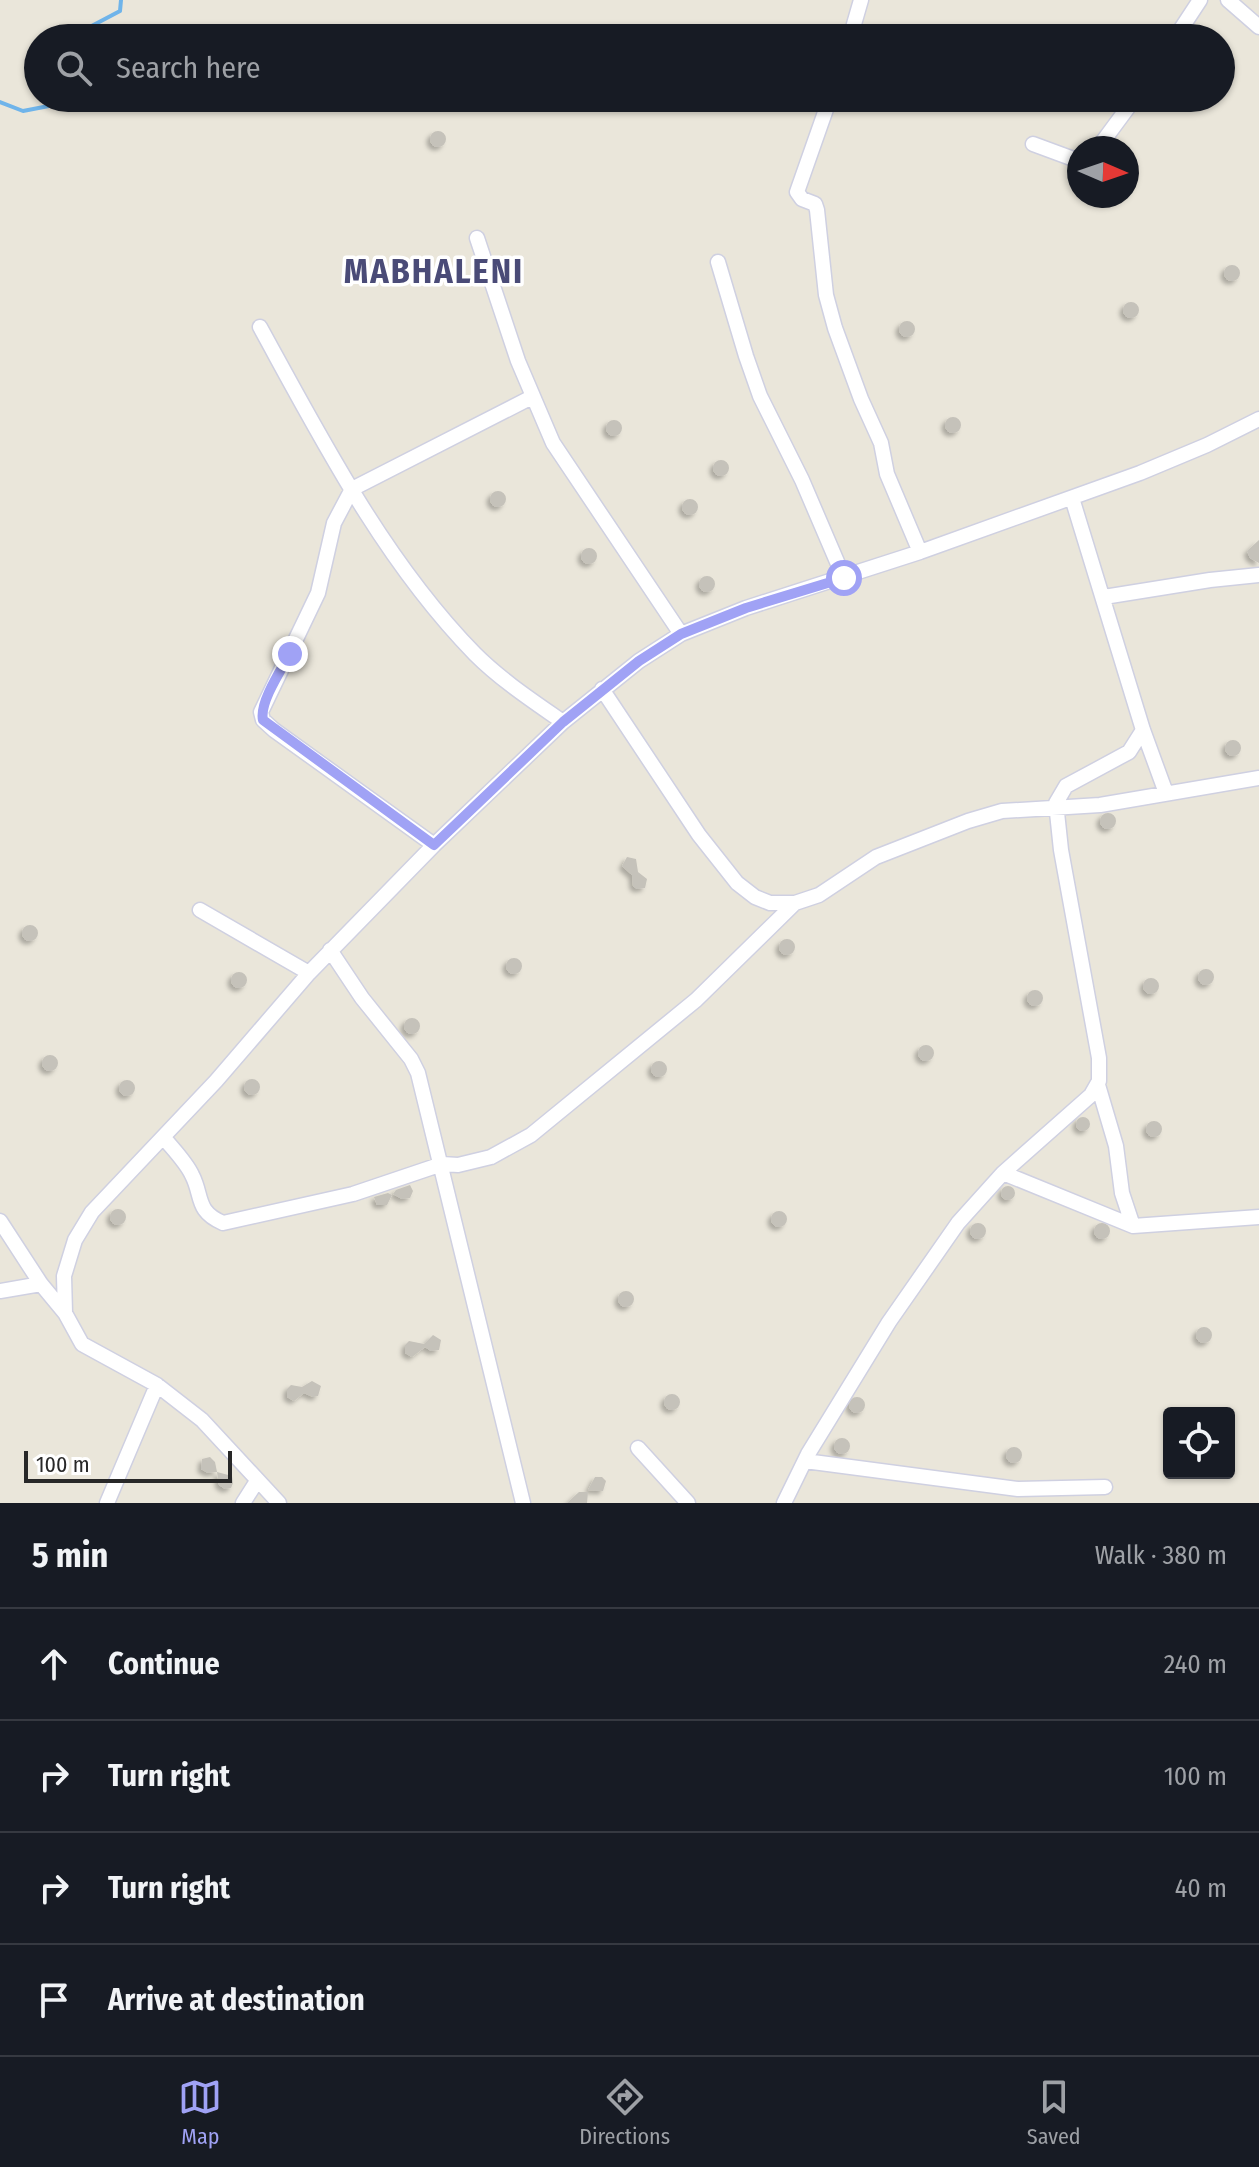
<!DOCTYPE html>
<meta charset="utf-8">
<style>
body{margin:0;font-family:"Fira Sans Condensed",sans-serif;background:#20242c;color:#f1f3f6}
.controls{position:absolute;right:24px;bottom:24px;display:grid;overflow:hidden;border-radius:8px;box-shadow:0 2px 6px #0004}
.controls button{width:72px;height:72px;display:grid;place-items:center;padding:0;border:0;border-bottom:2px solid #363941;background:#171b24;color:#f1f3f6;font:40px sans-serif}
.compass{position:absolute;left:1067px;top:136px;width:72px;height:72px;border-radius:50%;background:#171b24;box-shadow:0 2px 6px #0004;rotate:92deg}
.scale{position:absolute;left:24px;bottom:20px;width:208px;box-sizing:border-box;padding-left:8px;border:4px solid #282828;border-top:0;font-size:22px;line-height:28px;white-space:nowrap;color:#282828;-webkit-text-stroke:6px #fff;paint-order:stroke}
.stop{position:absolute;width:24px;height:24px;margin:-18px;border:6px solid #a0a2f5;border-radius:50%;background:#fff}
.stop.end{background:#a0a2f5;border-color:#fff;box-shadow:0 2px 8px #0008}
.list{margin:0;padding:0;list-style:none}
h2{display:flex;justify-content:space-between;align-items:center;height:104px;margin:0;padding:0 32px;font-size:34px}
h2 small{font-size:26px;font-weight:400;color:#9ea1a6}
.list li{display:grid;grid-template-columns:52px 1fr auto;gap:24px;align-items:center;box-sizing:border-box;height:112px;padding:0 32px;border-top:2px solid #363941}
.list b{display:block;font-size:30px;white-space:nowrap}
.list em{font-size:26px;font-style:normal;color:#9ea1a6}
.icon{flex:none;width:44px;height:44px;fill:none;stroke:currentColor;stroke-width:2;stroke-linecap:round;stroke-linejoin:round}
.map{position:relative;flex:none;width:1259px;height:1503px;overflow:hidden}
.search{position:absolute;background:#171b24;box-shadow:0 2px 6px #0004;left:24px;right:24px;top:24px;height:88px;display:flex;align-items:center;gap:20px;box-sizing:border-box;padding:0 28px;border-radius:44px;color:#9ea1a6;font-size:30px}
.sheet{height:552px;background:#171b24}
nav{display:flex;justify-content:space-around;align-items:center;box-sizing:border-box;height:112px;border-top:2px solid #363941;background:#171b24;font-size:22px;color:#9ea1a6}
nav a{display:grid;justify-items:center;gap:4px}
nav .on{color:#a0a2f5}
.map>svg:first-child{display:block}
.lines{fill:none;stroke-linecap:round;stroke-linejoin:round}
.stream{stroke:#6fb4ea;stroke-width:4}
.building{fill:#c5c2ba;filter:url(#shadow)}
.minor-casing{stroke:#cfd0e1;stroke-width:17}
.minor{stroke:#fff;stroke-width:14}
.route{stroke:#a0a2f5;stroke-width:10}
.labels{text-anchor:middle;stroke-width:7;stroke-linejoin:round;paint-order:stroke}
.district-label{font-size:34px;font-weight:bold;letter-spacing:2px;fill:#4a4b77;stroke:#fff}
</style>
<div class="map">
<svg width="1259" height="1503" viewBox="0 0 1259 1503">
<defs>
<filter id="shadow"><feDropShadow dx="-3.5" dy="3.5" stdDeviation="2" flood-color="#0004"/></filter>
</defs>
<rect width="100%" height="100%" fill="#eae6da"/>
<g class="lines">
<path class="stream" d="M75,38L84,30L120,11L121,0
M0,102L23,111L54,105L53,98"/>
</g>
<path class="building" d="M430 139a8 8 0 1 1 16 0a8 8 0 1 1-16 0Z
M1224 273a8 8 0 1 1 16 0a8 8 0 1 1-16 0Z
M1123 310a8 8 0 1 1 16 0a8 8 0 1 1-16 0Z
M899 329a8 8 0 1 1 16 0a8 8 0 1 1-16 0Z
M945 425a8 8 0 1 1 16 0a8 8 0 1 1-16 0Z
M606 428a8 8 0 1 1 16 0a8 8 0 1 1-16 0Z
M713 468a8 8 0 1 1 16 0a8 8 0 1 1-16 0Z
M490 499a8 8 0 1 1 16 0a8 8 0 1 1-16 0Z
M682 507a8 8 0 1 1 16 0a8 8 0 1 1-16 0Z
M1259,540V563L1250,558L1247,551Z
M581 556a8 8 0 1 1 16 0a8 8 0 1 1-16 0Z
M699 584a8 8 0 1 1 16 0a8 8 0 1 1-16 0Z
M1225 748a8 8 0 1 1 16 0a8 8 0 1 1-16 0Z
M1100 821a8 8 0 1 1 16 0a8 8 0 1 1-16 0Z
M627,857L636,859L638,872L647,879L645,888L637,889L633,886L632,875L622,866Z
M22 933a8 8 0 1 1 16 0a8 8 0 1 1-16 0Z
M779 947a8 8 0 1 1 16 0a8 8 0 1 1-16 0Z
M506 966a8 8 0 1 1 16 0a8 8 0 1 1-16 0Z
M1198 977a8 8 0 1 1 16 0a8 8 0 1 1-16 0Z
M231 980a8 8 0 1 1 16 0a8 8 0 1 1-16 0Z
M1143 986a8 8 0 1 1 16 0a8 8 0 1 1-16 0Z
M1027 998a8 8 0 1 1 16 0a8 8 0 1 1-16 0Z
M404 1026a8 8 0 1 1 16 0a8 8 0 1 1-16 0Z
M918 1053a8 8 0 1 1 16 0a8 8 0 1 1-16 0Z
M42 1063a8 8 0 1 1 16 0a8 8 0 1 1-16 0Z
M651 1069a8 8 0 1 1 16 0a8 8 0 1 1-16 0Z
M244 1087a8 8 0 1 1 16 0a8 8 0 1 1-16 0Z
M119 1088a8 8 0 1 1 16 0a8 8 0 1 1-16 0Z
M1076 1124a7 7 0 1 1 14 0a7 7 0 1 1-14 0Z
M1146 1129a8 8 0 1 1 16 0a8 8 0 1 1-16 0Z
M410,1185L413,1191L410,1198L402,1199L393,1194L396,1190Z
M1001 1193a7 7 0 1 1 14 0a7 7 0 1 1-14 0Z
M388,1193L392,1195L387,1205H377L374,1197Z
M110 1217a8 8 0 1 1 16 0a8 8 0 1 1-16 0Z
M771 1219a8 8 0 1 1 16 0a8 8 0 1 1-16 0Z
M970 1231a8 8 0 1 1 16 0a8 8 0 1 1-16 0Z
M1094 1231a8 8 0 1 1 16 0a8 8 0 1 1-16 0Z
M618 1299a8 8 0 1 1 16 0a8 8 0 1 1-16 0Z
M1196 1335a8 8 0 1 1 16 0a8 8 0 1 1-16 0Z
M433,1335L441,1340L439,1350L431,1351L425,1347L412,1357L405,1353V1345L409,1341L424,1344Z
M312,1381L321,1386L318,1396L313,1397L304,1393L294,1401L287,1397V1389L291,1385L302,1387Z
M664 1402a8 8 0 1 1 16 0a8 8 0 1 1-16 0Z
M849 1405a8 8 0 1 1 16 0a8 8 0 1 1-16 0Z
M834 1446a8 8 0 1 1 16 0a8 8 0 1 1-16 0Z
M1006 1455a8 8 0 1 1 16 0a8 8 0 1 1-16 0Z
M210,1457L215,1462L217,1472L208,1473L201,1469L202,1459Z
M217,1472L232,1476L233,1483L231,1488L225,1489L219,1485Z
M595,1477H602L606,1481L603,1491L588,1490Z
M579,1492H588L587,1503H567Z"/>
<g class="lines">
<defs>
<path id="minor" d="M1228,0L1259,27
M850,38L861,0
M1175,38L1200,0
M830,98L797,192L802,199L815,204L817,210L826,295L835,328L861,399L881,443L887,474L920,552
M1033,144L1079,161
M1098,148L1135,98
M477,238L518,361L553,443L681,634
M718,262L746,356L760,396L802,480L844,578
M260,327C322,440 384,561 475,654C501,680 533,701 563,722
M1072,498L1143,730L1166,793
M1104,597L1210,580L1259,575
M602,689L699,835L737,883L755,897L770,903H795L819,895L876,857L968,821L1002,811L1100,805L1259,778
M434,845L274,730L263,720L261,712L318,593L334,523L352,489L532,397
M200,910L309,973
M330,950L362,998L411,1059L418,1073L523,1503
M1098,1085L1116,1146L1122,1193L1133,1226
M164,1138C173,1149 186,1162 192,1175C203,1196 195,1211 223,1223L353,1194L442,1164L458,1165L491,1157L531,1135L696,1000L795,903
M1003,1173L1133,1226L1259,1217
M0,1221L41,1284L65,1313
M0,1291L41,1284
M638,1448L688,1503
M805,1461L1018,1489L1105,1487
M107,1503L157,1385
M243,1503L257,1481
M279,1503L202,1420L157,1385L82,1344L65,1313L64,1276L75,1240L92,1212L216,1081L309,973L434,845L563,722L639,661L681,634L746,608L920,552L1140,473L1207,445L1259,419
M784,1503L808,1454L889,1322L958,1223L1003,1173L1091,1095L1099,1081V1058L1061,850L1056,803L1066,786L1129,752L1143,730"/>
</defs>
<use href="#minor" class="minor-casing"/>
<use href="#minor" class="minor"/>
</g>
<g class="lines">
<path class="route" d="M290,654C281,670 259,703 263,720L434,845L563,722L639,661L681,634L746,608L844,578"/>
</g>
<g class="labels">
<g class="district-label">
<text x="434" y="283">MABHALENI</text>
</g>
</g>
</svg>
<div class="controls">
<button><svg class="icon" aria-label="locate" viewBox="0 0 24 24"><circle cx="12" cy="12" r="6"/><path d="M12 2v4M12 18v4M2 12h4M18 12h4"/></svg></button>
</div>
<svg class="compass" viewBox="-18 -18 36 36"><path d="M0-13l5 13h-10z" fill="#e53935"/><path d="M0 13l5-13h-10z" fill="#9ea1a6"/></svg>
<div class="scale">100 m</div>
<div class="stop" style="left:844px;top:578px"></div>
<div class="stop end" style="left:290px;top:654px"></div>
<div class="search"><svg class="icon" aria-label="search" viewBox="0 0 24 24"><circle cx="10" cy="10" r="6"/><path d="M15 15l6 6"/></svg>Search here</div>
</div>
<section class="sheet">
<h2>5 min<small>Walk · 380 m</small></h2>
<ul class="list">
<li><svg class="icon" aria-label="ahead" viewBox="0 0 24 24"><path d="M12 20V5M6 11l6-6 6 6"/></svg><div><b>Continue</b></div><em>240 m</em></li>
<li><svg class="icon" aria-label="right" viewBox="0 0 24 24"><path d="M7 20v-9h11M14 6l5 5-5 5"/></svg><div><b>Turn right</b></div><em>100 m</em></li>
<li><svg class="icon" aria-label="right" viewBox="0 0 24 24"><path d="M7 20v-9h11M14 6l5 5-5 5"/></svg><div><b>Turn right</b></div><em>40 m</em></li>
<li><svg class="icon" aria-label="arrive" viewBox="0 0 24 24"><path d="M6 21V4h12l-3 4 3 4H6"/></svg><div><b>Arrive at destination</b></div></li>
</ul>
</section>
<nav>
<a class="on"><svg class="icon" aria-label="map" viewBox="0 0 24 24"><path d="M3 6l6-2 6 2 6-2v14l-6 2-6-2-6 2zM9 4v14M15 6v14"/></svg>Map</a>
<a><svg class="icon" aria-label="directions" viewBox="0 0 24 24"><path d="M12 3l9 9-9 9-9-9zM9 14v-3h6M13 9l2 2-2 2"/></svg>Directions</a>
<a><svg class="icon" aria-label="saved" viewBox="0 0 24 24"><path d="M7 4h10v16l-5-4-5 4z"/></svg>Saved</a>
</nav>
